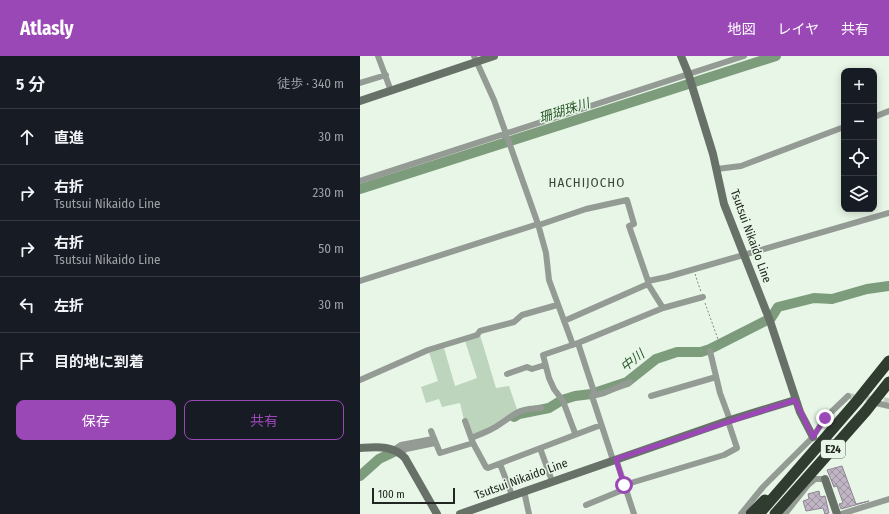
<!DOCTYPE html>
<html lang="ja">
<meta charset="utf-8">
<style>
body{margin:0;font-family:"Fira Sans Condensed","Noto Sans JP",sans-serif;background:#20242c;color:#f1f3f6}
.controls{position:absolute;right:12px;top:12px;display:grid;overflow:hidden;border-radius:8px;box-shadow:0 2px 10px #0003}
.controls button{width:36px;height:36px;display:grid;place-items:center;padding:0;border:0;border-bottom:1px solid #363941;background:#171b24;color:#f1f3f6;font:20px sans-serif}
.scale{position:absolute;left:12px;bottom:10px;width:83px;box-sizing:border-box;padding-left:4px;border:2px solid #212621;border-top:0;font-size:11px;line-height:14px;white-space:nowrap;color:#212621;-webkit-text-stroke:3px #e7f6e6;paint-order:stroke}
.stop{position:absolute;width:12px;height:12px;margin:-9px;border:3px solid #9b48b7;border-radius:50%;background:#fff}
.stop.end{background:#9b48b7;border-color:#fff;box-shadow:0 1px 4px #0008}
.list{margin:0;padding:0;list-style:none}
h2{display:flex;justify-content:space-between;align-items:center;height:52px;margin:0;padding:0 16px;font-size:17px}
h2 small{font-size:13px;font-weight:400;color:#9ea1a6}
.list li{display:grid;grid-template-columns:26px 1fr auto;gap:12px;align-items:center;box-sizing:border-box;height:56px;padding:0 16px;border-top:1px solid #363941}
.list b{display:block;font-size:15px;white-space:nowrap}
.list p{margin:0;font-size:13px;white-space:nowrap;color:#9ea1a6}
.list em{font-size:13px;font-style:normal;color:#9ea1a6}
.actions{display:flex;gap:8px;padding:12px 16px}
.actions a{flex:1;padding:9px 0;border:1px solid #9b48b7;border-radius:8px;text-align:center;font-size:14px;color:#9b48b7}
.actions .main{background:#9b48b7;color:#fff}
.icon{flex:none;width:22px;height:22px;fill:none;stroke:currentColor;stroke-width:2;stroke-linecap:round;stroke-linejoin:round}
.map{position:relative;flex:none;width:529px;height:458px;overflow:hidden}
header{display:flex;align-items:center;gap:24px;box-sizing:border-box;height:56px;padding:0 20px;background:#9b48b7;color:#fff}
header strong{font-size:19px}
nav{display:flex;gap:22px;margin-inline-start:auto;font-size:14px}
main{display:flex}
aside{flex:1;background:#171b24}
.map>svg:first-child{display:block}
.green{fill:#bdd5bc}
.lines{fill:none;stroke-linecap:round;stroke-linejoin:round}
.river{stroke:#7d9c7c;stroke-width:10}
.building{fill:url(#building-cross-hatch);stroke:#8f8493}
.street-tunnel{stroke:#bfccbf;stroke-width:6;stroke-dasharray:6 3;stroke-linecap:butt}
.path{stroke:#828b81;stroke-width:1;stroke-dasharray:2 2;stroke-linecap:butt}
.street{stroke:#949a94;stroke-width:6}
.secondary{stroke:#687168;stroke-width:8}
.highway{stroke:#313c30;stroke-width:11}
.highway-bridge{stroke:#313c30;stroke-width:11}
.route{stroke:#9b48b7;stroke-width:5}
.labels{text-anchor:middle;stroke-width:3;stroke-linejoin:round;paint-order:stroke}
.shield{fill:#e7f6e6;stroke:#5c645c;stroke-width:1}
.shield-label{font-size:11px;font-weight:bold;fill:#212621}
.street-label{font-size:12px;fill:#212621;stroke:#e7f6e6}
.water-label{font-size:13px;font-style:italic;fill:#29572b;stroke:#e7f6e6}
.neighbourhood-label{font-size:13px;letter-spacing:1px;fill:#394539;stroke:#e7f6e6}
</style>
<header>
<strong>Atlasly</strong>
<nav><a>地図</a><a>レイヤ</a><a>共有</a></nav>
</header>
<main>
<aside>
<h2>5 分<small>徒歩 · 340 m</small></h2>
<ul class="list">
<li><svg class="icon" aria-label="ahead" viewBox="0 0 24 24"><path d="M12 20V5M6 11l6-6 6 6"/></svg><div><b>直進</b></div><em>30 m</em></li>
<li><svg class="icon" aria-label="right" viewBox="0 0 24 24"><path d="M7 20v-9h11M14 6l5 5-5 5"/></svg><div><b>右折</b><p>Tsutsui Nikaido Line</p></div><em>230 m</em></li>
<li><svg class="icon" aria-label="right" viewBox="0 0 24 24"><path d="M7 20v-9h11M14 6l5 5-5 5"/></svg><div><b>右折</b><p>Tsutsui Nikaido Line</p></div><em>50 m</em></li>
<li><svg class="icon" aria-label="left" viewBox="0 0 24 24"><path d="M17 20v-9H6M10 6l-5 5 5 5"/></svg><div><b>左折</b></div><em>30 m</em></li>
<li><svg class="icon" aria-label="arrive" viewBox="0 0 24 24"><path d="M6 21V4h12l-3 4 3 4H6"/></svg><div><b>目的地に到着</b></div></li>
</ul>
<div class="actions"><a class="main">保存</a><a>共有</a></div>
</aside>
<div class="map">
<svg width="529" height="458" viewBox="0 0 529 458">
<defs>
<pattern id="building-cross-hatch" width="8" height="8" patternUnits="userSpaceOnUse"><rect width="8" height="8" fill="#c0b5c4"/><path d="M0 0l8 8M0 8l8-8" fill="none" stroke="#9c939f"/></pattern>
</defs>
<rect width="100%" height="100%" fill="#e7f6e6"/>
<path class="green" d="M120,279L136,332L149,330L157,353L136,367L113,379L104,364L100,347L82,351L79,343L66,347L61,331L78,325L69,296L84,292L95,330L117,322L105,285Z"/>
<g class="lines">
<path class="river" d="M0,133L416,0
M154,361L159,358L189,352L202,344L215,340L231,338L267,326L296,303L317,296H341L350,293L411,262L418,251L454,242L472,243L507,233L529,230
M0,420L19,403L42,392"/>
</g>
<path class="building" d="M482,410L496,448L509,445L481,453L479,448L483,447L477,430L474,431L467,414Z
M459,435L460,441L465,440L469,457L465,458L463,452L446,455L443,445L449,443L448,438Z"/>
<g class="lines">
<path class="street-tunnel" d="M488,340L529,345"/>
<path class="path" d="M335,218L341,236
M345,247L359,286L356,292
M359,285L403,264"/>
<path class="street" d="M18,0L31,35
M114,0L134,44L178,168L186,197L189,224L213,289
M0,27L26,19
M514,61L529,55
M357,113L381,110L484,71
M0,125L384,0
M179,169L226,153L267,144L274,168L269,170L288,225
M0,225L178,168
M288,228L303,252
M204,265L288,228V225L307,221L529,157
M218,287L235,339
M350,295L360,337L370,364
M147,318L167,311L172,313L185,309
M0,324L68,294L117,279L120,275L154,266L162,259L197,249
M291,340L356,321
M516,347L529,350
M105,365L113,387L126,411L128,412L241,369
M71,375L80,397L113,387
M215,377L203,345L194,333L189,322L183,299L218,287L303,252L343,241
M111,382C121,378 132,374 140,368C158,356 158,353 181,352
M180,392L192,425
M35,393L41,389L73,383
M41,397L46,393L75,387
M256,403L274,458
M253,404L232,340L244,337L270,326
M140,408L152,439
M264,429L364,399L377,392L368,365
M164,435L169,458
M226,449L265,433
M381,458L403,431L453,381L465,362L488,340
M425,458L448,429L455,423H465
M481,458L529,443"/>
<path class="secondary" d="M321,0L328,17L353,98L364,148L410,265L440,356L453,381
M0,45L134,0
M0,392C17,391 33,389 45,402L77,458
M465,423L477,458
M100,458L370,364L435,344"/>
<path class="highway" d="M391,458L405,444"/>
<path class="highway-bridge" d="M399,458L497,345L529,305
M415,458L506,355L529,326"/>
</g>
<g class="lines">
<path class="route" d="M264,429L256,403L435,344L453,381L465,362"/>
</g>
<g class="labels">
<rect class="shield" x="461" y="384" width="24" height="18" rx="3"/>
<g class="shield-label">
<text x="473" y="397">E24</text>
</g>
<g class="street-label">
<text transform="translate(391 180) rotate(70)" y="4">Tsutsui Nikaido Line</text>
<text transform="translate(161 423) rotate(-20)" y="4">Tsutsui Nikaido Line</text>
</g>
<g class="water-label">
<text transform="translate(204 54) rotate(-18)" y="5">珊瑚珠川</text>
<text transform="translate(272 304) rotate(-38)" y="5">中川</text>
</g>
<g class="neighbourhood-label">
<text x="227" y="131">HACHIJOCHO</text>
</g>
</g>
</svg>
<div class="controls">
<button>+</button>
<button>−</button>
<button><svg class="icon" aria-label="locate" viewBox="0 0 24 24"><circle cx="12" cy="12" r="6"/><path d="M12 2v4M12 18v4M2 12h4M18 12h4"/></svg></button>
<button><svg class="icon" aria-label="layers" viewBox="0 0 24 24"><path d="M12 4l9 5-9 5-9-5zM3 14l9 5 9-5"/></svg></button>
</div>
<div class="scale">100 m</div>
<div class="stop" style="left:264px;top:429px"></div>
<div class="stop end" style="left:465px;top:362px"></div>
</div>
</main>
